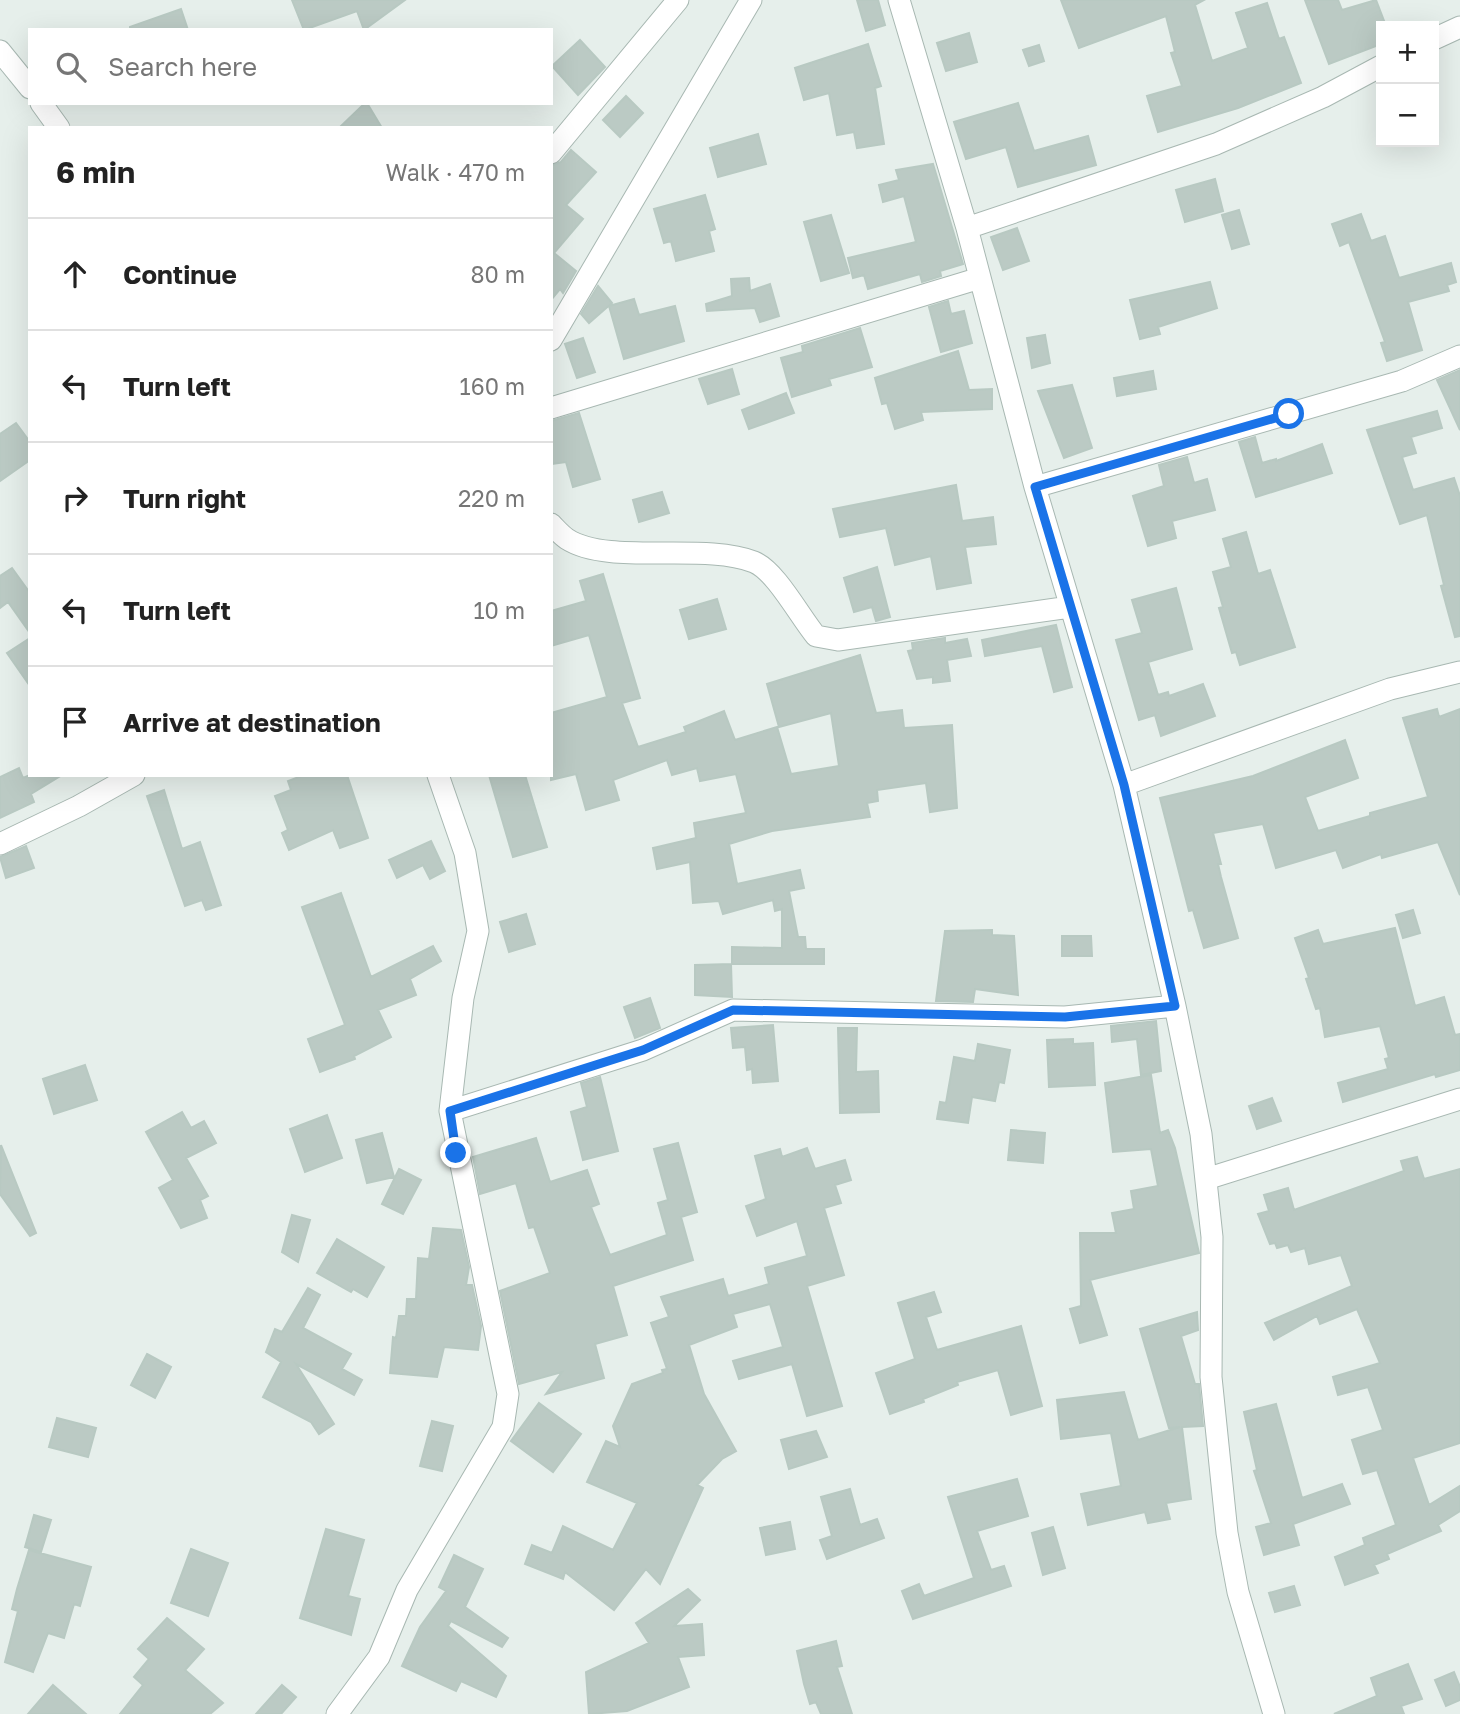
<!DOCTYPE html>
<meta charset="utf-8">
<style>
body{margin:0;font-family:"Golos Text",sans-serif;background:#f6f6f6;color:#222}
.controls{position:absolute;right:21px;top:21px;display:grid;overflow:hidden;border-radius:0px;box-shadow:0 7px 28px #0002}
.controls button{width:63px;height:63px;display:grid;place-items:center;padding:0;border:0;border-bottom:2px solid #e0e0e0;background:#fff;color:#222;font:35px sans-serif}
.stop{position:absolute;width:21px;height:21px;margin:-16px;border:5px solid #1a73e8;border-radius:50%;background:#fff}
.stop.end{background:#1a73e8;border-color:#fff;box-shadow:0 2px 7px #0008}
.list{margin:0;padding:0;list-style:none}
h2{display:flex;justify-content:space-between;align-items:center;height:91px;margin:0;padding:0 28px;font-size:30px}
h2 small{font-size:23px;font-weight:400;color:#767676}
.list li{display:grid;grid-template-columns:46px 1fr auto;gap:21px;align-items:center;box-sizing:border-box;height:112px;padding:0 28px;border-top:2px solid #e0e0e0}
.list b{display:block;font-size:26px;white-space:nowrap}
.list em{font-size:23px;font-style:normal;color:#767676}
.icon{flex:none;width:38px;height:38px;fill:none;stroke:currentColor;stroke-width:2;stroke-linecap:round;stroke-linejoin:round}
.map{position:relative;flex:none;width:1460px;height:1714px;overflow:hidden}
.search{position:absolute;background:#fff;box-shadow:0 7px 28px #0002;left:28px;top:28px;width:525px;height:77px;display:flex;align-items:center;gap:18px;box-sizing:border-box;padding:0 24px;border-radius:0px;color:#767676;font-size:26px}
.panel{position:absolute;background:#fff;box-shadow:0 7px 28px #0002;left:28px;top:126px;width:525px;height:651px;border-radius:0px}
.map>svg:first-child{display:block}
.building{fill:#bbcac4;stroke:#b8c9c2;stroke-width:2}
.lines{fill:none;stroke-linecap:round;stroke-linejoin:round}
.minor-casing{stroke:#a8b8b2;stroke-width:23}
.minor{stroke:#fff;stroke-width:21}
.route{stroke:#1a73e8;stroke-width:9}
</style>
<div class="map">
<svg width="1460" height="1714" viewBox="0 0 1460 1714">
<rect width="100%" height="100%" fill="#e6efeb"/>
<path class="building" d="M292,0H405L364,30L357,11L304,30Z
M857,0H878L885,25L866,31Z
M1061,0H1204L1195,5L1212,61L1248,48L1236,13L1267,3L1279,39L1284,37L1301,83L1238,108L1158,132L1147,96L1182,86L1171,53L1175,52L1166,16L1079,48Z
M1305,0H1338L1342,10L1376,0L1386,26H1381V44L1329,64Z
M181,9L188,30H130V27Z
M969,33L977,62L946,71L937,43Z
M580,40L605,67L578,95L552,66Z
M868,44L881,86L875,88L884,144L857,148L854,132L837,135L829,93L804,100L795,68Z
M1039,45L1044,61L1029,66L1023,50Z
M626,96L643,113L620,137L603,120Z
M367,103L382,128H339L365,103Z
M1018,103L1034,151L1088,136L1096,165L1018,187L1006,147L966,159L954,122Z
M758,134L766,164L718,177L710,148Z
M571,150L596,172L566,205L583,219L554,253L576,271L563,293L560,289L551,300V166L561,162Z
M933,164L963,264L940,271L941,276L922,282L920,274L868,289L864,275L853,278L848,258L916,242L904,196L883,202L879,185L899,180L896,170Z
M1215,179L1223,211L1185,222L1176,190Z
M705,195L715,229L709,231L714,251L676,261L671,241L664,243L654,209Z
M1239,210L1249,244L1232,249L1222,215Z
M1361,214L1371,241L1385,236L1399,278L1451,263L1456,282L1447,285L1449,291L1408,302L1422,350L1387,361L1381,343L1385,342L1349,242L1340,246L1332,224Z
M831,215L849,273L821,281L804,222Z
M1017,228L1029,261L1003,270L991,237Z
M749,278L750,291L770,284L779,316L760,322L755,308L707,311L706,304L732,296L731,279Z
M1210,282L1217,308L1158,327L1160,334L1140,339L1130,300Z
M598,286L612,303L589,323L581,314Z
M634,299L639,315L675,306L684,341L624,359L609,306Z
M948,301L951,314L964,311L972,343L941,352L929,307Z
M860,328L872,367L829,379L831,385L792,397L781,358L803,352L802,346Z
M1045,335L1050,363L1032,368L1027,338Z
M583,338L595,372L577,378L565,344Z
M958,351L969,390L992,389V409L921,412L923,420L895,429L887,403L882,404L875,378Z
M732,369L739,394L708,404L699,379Z
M1460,370V430L1437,380Z
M1153,371L1156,389L1117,396L1114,378Z
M1072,385L1092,448L1064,458L1038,391Z
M786,393L794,413L749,429L742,410Z
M1437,411L1442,428L1411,437L1416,453L1402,457L1413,490L1454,478L1460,496V636L1455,637L1441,586L1444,585L1427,515L1400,524L1367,430Z
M579,413L600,479L573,487L566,462L551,464V421Z
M16,423L30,442V460L0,481V434Z
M1255,437L1262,463L1276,459V461L1322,444L1332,473L1256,497L1239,442Z
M1187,457L1194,483L1207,479L1215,510L1172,521L1176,538L1148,546L1133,496L1164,486L1159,465Z
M956,485L962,521L993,517L996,544L965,547L971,583L937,589L931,556L895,565L886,528L840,537L833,509Z
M662,492L669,513L639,522L633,500Z
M1246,532L1258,574L1270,570L1295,647L1240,665L1236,652L1232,653L1219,608L1223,607L1213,572L1231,567L1223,539Z
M877,567L890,617L876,621L872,607L854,612L844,578Z
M12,568L30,593V633L8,602L0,608V576Z
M603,574L640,698L622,703L638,747L686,732L684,727L724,711L735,740L777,727L791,774L839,766L831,713L779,727L767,684L860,655L876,713L902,710L904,728L952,725L957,808L930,812L926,783L877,790L878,801L867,803L870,817L772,831L729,844L737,884L800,870L804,888L789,891L798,937H805L806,949H824V964H732V947L782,948V909L775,911L773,900L723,914L719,901L693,903L690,862L657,869L653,848L696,838L694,823L746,813L736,774L700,781L697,768L672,775L667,760L613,780L619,800L586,810L576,774L551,780V713L607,697L589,635L551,646V611L586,601L580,581Z
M1176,588L1192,649L1148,662L1158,695L1168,692L1169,696L1203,684L1215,716L1161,736L1155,715L1139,720L1116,640L1142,633L1132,600Z
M717,599L726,629L689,639L680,610Z
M1056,625L1072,687L1054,692L1042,646L985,656L982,640Z
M30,638V686L7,653Z
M945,638V643L967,639L971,656L947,660L950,681L933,683V677L917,679L908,651L913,650L912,643Z
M1437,709L1439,717L1460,709V895L1438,842L1382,858L1381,854L1343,868L1336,850L1276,868L1263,824L1213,833L1221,864H1218L1221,877L1238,938L1204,948L1193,910L1189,911L1160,798L1253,776L1345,740L1358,778L1305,797L1318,831L1370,816V813L1428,797L1403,718Z
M19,768L23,778L30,775H62L31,794L34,802L0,818V777Z
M304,775H347L368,838L340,848L333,830L289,850L282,833L288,830L275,796L291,790L288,781Z
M489,775H525L547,847L513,857Z
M164,790L182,849L200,842L221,905L206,910L202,900L185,906L147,796Z
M431,841L445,871L430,879L423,865L397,878L389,860Z
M26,846L34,868L6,878L0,857Z
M341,893L371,977L433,946L441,961L410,979L416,995L378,1010L391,1037L354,1056L355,1059L320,1072L308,1039L345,1025L302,907Z
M1413,910L1420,933L1403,938L1396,915Z
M526,914L535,944L509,952L500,922Z
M1395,928L1415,1006L1444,997L1455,1035L1460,1034V1070L1436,1077L1435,1074L1343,1102L1338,1083L1388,1069L1385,1059L1389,1058L1380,1026L1325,1037L1320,1008L1316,1009L1306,979L1309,978L1295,938L1318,930L1323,944Z
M992,930V935L1014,936L1018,995L975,989L973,1002L936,1001L945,931Z
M1062,936H1091L1092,956H1062Z
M731,964L732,997L695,995V965Z
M650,998L660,1028L635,1038L624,1007Z
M1156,1021L1161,1071L1141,1075L1137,1039L1112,1042L1111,1026Z
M773,1025L778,1081L753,1083L752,1069L747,1070L745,1047L733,1048L731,1028Z
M838,1028H857L856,1072L878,1071L879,1112L840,1113Z
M1073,1039V1044L1093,1043L1095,1085L1049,1087L1047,1040Z
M978,1044L1010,1050L1004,1083L999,1082L995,1101L972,1097L968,1123L937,1119L940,1102L946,1103L954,1057L975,1061Z
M85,1065L97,1100L54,1114L43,1079Z
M1151,1075L1160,1133L1168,1130L1175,1148L1199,1253L1090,1280L1107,1335L1080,1343L1070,1309L1081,1306L1080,1233H1116L1112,1213L1134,1209L1131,1191L1158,1186L1151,1149L1113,1152L1105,1083Z
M600,1077L618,1151L583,1160L571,1112L587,1107L581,1083Z
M1272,1098L1281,1121L1257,1129L1249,1106Z
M182,1112L191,1128L204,1121L216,1143L186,1158L208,1196L200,1200L207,1218L181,1228L159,1188L173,1180L146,1132Z
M327,1115L342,1158L305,1172L290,1129Z
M1011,1130L1045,1133L1043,1163L1008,1160Z
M382,1133L394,1177L367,1183L356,1140Z
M536,1138L550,1182L587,1170L599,1204L591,1207L610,1255L667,1235L658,1203L668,1200L654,1149L678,1143L697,1212L681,1217L693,1260L613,1286L627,1335L595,1344L604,1378L546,1394L562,1372L519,1384L500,1291L550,1273L534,1227L529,1228L516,1183L480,1194L473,1157Z
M1,1145L36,1233L30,1236L0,1194Z
M807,1148L815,1169L845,1160L851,1180L835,1185L841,1203L824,1208L844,1275L807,1286L842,1406L807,1416L792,1364L739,1379L733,1361L783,1347L770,1304L733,1314L737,1327L689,1345L704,1394L736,1451L722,1459L697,1485L703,1488L660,1584L646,1569L614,1610L565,1572L563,1579L525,1564L532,1545L552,1553L563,1526L613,1550L637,1503L587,1482L606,1441L620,1447L613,1426L632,1384L663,1373L662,1370L667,1369L651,1323L669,1317L661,1297L723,1279L728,1296L769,1284L765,1268L807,1256L797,1221L757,1236L746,1206L766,1199L755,1156L780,1149L782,1157Z
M1417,1157L1424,1179L1460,1169V1443L1413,1458L1429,1505L1460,1486V1511L1438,1525L1441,1531L1387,1554L1389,1559L1374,1565L1378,1573L1345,1585L1335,1557L1365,1545L1363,1538L1396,1525L1377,1470L1363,1474L1352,1440L1383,1430L1368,1387L1338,1395L1333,1377L1380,1363L1357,1309L1320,1324L1317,1316L1274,1340L1265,1323L1352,1286L1341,1255L1309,1264L1305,1248L1291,1252L1288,1245L1277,1248L1275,1243L1270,1244L1258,1214L1269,1211L1264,1195L1288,1188L1294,1210L1404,1171L1401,1161Z
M399,1169L421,1180L403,1214L382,1204Z
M292,1215L310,1220L298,1262L282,1252Z
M433,1228L461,1230L469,1267L466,1285H472L481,1326L478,1350L444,1347L437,1377L390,1373L393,1337L396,1338L399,1316H406L407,1299H416L418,1258L429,1259Z
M337,1239L384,1267L367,1297L353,1289L351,1292L317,1273Z
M308,1288L320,1295L303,1328L351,1354L342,1369L362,1380L354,1395L296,1364L334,1424L319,1434L311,1422L263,1397L281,1362L266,1352L275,1329L282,1332Z
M934,1292L941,1312L926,1317L937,1350L1021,1326L1042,1406L1011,1415L998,1370L957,1382L958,1385L923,1399L924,1402L890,1414L876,1373L915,1359L898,1303Z
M1197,1312L1198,1330L1181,1336L1195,1384H1199L1203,1426L1182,1427L1191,1499L1166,1503L1170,1519L1148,1523L1145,1512L1088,1525L1081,1494L1121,1486L1111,1433L1061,1439L1057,1400L1124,1392L1138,1440L1180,1427L1169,1428L1140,1329Z
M147,1354L171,1367L155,1398L131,1385Z
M539,1403L581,1434L553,1472L511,1441Z
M1276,1404L1302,1498L1342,1484L1350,1504L1293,1524L1299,1545L1264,1555L1256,1527L1271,1523L1254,1471L1257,1470L1244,1412Z
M57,1418L96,1428L88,1457L49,1447Z
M432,1421L453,1426L442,1471L420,1466Z
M816,1431L827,1457L789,1469L781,1440Z
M1017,1479L1028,1516L977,1531L991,1570L1004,1566L1011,1586L913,1619L902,1591L919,1584L924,1596L974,1578L948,1497Z
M850,1489L860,1525L877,1519L884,1538L827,1559L820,1540L832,1536L821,1497Z
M34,1515L51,1520L41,1552L25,1547Z
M790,1522L795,1549L766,1555L760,1528Z
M1053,1527L1065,1568L1043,1575L1032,1533Z
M326,1529L364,1540L348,1596L360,1599L351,1635L300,1618Z
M191,1549L228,1563L208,1616L171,1603Z
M29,1550L91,1567L80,1606L74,1604L64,1638L48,1633L33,1672L5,1662L18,1611L12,1609L17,1589Z
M454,1555L483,1569L465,1607L508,1638L502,1647L451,1621L448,1626L506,1676L496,1697L461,1681L456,1691L402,1666L420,1627L446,1591L439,1587Z
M1294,1586L1300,1605L1275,1612L1269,1593Z
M688,1589L700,1600L674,1626L702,1624L704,1655L678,1657L689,1687L627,1711L589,1714L586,1672L649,1643L636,1623Z
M167,1618L204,1649L185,1670L223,1703L210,1714H120L143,1685L134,1677L149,1659L138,1649Z
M836,1641L842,1666L837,1667L852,1714H821L816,1702L810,1704L804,1684L797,1651Z
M1408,1664L1422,1699L1401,1706L1404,1714H1334L1377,1696L1371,1678Z
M1454,1672L1460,1687V1700L1446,1706L1435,1680Z
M53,1685L86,1714H28Z
M282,1685L296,1697L281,1714H256Z"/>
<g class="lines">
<defs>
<path id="minor" d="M899,0L967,228L1035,487L1124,785L1175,1006L1201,1134L1212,1237L1211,1377L1227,1533L1238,1592L1274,1714
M1434,39L1460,27
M0,51L30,88
M41,103L59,128
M551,153L678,0
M967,228L1216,144L1323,97L1381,66
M551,340L751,0
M551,408L980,278
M1035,487L1402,381L1460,356
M551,524C556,529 561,535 567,539C609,566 704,542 754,562C776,571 800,617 816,636L838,640L1070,607
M1124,785L1390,689L1460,672
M0,844L79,806L134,775
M450,1111L643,1050L733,1010L1065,1017L1175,1006
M1206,1179L1460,1099
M337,1714L379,1657L407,1590L503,1427L508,1394L450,1111L463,998L478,931L465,853L438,775"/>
</defs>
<use href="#minor" class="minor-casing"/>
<use href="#minor" class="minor"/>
</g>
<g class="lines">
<path class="route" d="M456,1153L450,1111L643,1050L733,1010L1065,1017L1175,1006L1124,785L1035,487L1289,414"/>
</g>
</svg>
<div class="controls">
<button>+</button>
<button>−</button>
</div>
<div class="stop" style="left:1289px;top:414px"></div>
<div class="stop end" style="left:456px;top:1153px"></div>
<div class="search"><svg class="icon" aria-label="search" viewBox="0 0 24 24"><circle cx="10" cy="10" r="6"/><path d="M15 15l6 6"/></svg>Search here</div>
<section class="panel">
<h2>6 min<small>Walk · 470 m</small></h2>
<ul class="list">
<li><svg class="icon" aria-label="ahead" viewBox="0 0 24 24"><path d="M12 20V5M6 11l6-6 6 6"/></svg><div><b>Continue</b></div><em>80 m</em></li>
<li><svg class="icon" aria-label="left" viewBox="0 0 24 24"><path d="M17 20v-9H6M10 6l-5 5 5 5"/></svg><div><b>Turn left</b></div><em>160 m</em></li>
<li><svg class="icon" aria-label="right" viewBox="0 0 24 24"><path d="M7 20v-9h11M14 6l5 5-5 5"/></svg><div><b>Turn right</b></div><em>220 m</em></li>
<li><svg class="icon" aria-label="left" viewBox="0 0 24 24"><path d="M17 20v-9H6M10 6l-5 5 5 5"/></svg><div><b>Turn left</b></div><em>10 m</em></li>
<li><svg class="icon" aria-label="arrive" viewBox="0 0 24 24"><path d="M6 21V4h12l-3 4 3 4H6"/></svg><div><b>Arrive at destination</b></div></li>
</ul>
</section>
</div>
